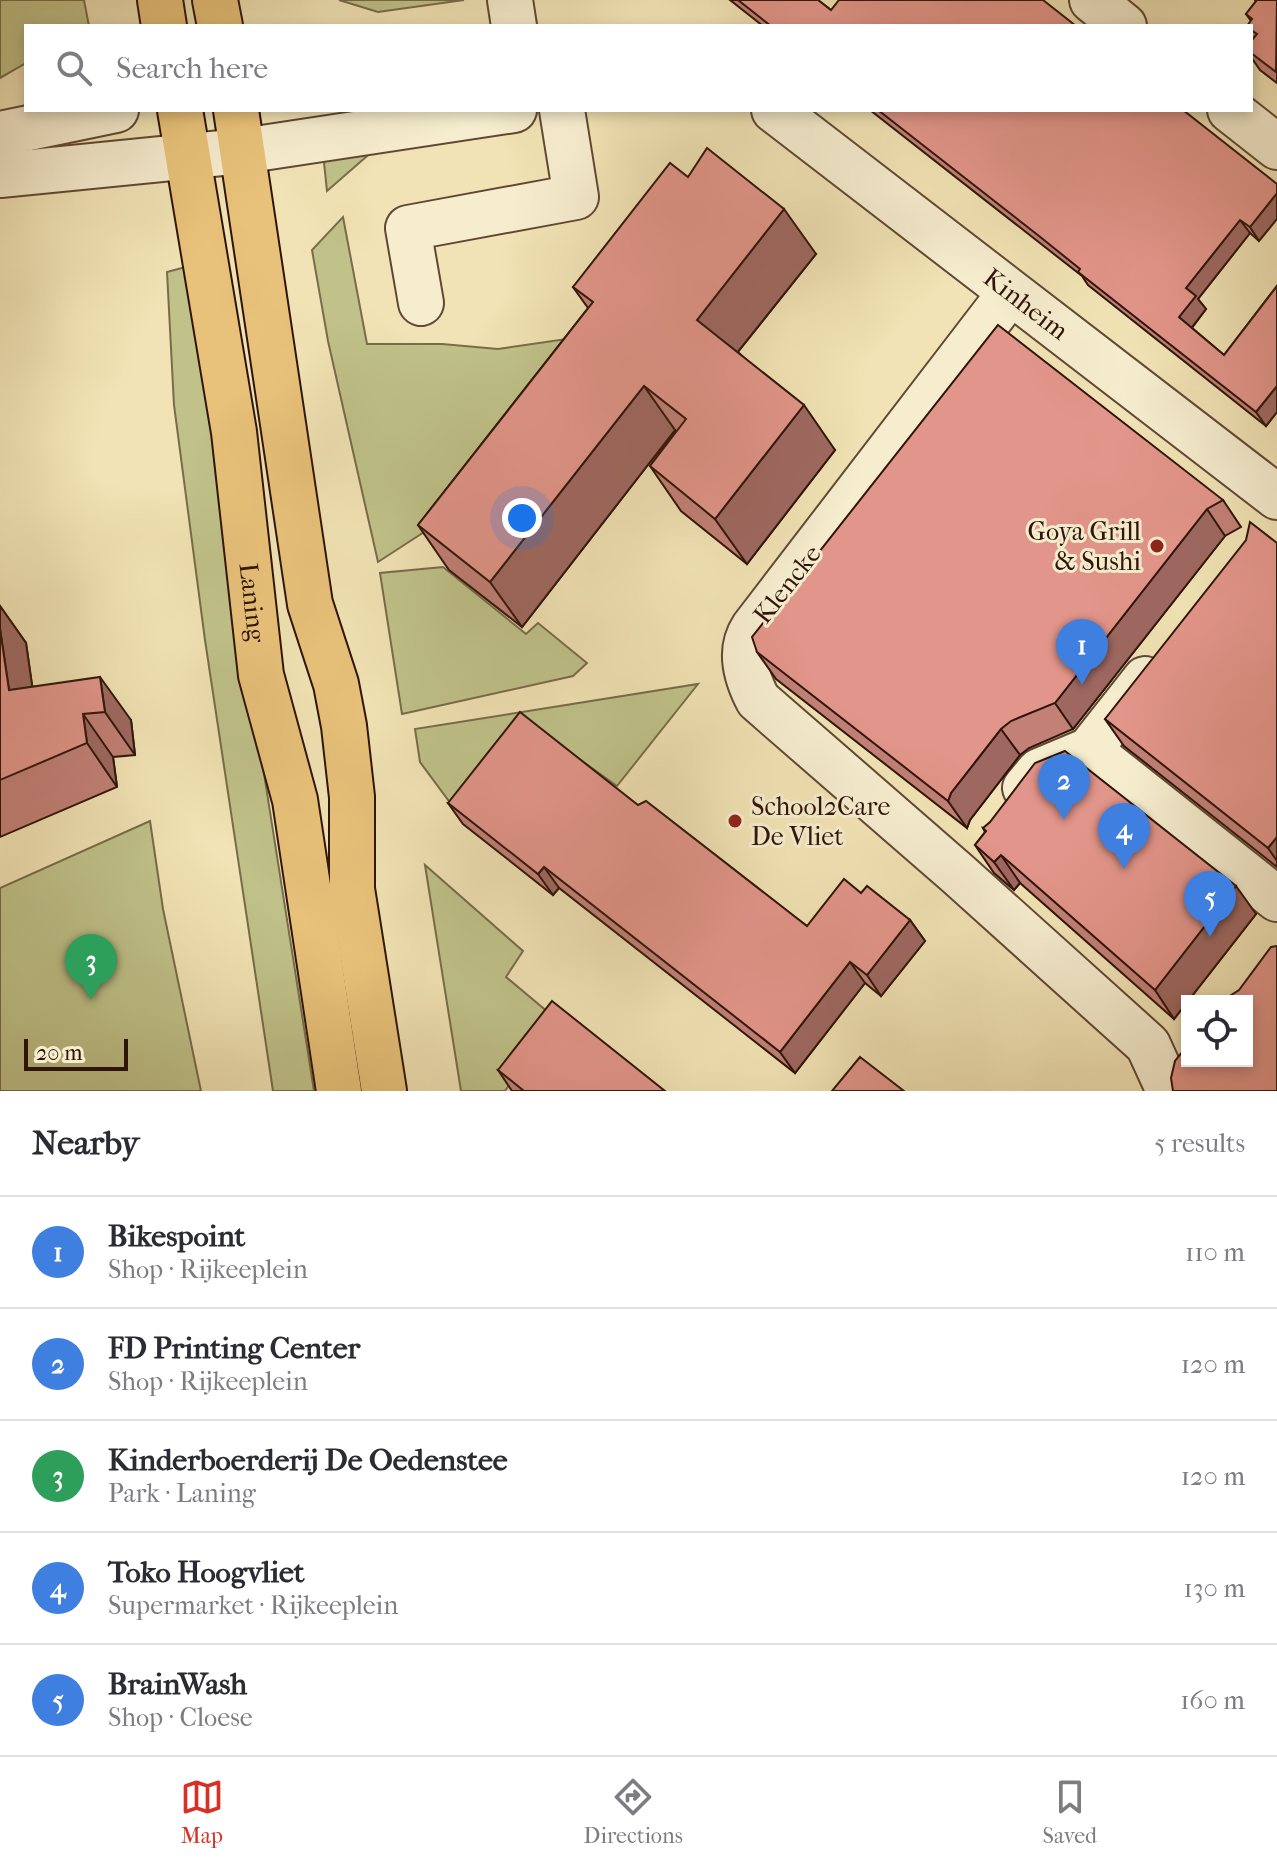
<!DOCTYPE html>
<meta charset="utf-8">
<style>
body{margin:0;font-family:"IM FELL French Canon",serif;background:#f7f7f7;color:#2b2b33}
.controls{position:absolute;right:24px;bottom:24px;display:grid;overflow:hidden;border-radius:0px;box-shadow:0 4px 12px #0003}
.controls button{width:72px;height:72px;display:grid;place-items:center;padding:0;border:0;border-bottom:2px solid #e1e1e2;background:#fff;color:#2b2b33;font:40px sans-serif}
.scale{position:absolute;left:24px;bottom:20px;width:104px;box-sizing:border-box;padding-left:8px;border:4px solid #2f1509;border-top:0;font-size:22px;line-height:28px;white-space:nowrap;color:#2f1509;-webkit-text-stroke:6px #f6edcf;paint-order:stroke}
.you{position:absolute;left:522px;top:518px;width:28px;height:28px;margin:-20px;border:6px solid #fff;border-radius:50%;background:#1a73e8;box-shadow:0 0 0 12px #1a73e833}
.badge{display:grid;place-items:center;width:52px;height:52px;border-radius:50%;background:#d93025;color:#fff;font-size:26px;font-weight:700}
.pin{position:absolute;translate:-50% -66px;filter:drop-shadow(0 2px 4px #0008)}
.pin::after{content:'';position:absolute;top:42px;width:28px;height:24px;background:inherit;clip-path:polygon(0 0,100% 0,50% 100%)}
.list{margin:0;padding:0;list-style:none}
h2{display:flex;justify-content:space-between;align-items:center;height:104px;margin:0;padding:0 32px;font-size:34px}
h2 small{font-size:26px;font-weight:400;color:#7c7c81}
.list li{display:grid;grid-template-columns:52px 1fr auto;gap:24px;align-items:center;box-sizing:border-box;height:112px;padding:0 32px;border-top:2px solid #e1e1e2}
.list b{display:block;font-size:30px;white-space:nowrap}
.list p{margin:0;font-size:26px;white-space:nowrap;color:#7c7c81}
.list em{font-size:26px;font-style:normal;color:#7c7c81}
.icon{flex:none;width:44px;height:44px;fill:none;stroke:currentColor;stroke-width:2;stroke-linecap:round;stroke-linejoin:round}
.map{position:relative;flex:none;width:1277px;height:1091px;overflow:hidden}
.search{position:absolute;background:#fff;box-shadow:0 4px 12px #0003;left:24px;right:24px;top:24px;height:88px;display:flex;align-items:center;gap:20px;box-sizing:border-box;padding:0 28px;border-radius:0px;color:#7c7c81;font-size:30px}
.sheet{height:664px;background:#fff}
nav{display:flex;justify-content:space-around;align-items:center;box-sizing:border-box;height:112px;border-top:2px solid #e1e1e2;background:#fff;font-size:22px;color:#7c7c81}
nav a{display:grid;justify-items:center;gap:4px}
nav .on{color:#d93025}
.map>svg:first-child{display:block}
.green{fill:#c0c28a;stroke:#786c4a;stroke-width:2}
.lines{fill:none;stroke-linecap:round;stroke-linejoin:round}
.minor-casing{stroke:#604834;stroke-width:48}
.major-casing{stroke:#2f1509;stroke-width:48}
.minor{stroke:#f6edcf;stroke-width:44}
.major{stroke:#e8c27a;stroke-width:44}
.wall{fill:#c28077;stroke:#2f1509;stroke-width:2}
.shaded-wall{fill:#9e6861;stroke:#2f1509;stroke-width:2}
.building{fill:#e2958a;stroke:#2f1509;stroke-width:2}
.poi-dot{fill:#8f2418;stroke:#f6edcf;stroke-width:3}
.labels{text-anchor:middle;stroke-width:6;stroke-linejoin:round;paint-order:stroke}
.street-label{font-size:26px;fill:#2f1509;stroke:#f6edcf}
.poi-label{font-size:26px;fill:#2f1509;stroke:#f6edcf;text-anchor:end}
</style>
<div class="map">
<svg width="1277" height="1091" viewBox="0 0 1277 1091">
<rect width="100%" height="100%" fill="#f1e3b5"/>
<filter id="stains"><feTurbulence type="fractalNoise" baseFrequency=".0025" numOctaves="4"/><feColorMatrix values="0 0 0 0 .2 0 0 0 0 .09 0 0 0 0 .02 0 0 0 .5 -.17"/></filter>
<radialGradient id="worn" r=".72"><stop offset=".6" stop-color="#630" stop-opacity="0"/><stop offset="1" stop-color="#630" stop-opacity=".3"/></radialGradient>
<path class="green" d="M0,0H84L89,26H26V63L0,78Z
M339,0H464L378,12Z
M382,143L327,191L323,153Z
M343,217L367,344H442L498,349L580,337L441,521L378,562L328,341L312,250Z
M189,266L242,634L314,1091H273L205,640L174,405L167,272Z
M443,567L526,634L538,623L587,663L573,676L402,714L380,573Z
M698,684L617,786L531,725L460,816L420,762L415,729Z
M150,821L163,909L201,1091H0V888Z
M425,865L523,951L506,977L555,1018L505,1091H461Z"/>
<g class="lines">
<defs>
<g id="minor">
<path d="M510,0L514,26"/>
<path d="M1092,0L1124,26"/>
<path id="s1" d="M774,110L1277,497"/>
<path d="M1230,110L1277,147"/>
<path d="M0,134L116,110"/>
<path d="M0,175L242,151L514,110"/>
<path d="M1010,293L753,628C738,651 746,677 758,700L958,874L1148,1045L1169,1091"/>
<path d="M421,303L408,228L576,197L562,110"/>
<path d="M1089,750L1277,899"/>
<path d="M1025,788L1039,771L1089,750L1145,679"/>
</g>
<g id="major">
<path d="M160,0L164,26"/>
<path d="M215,0L220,26"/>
<path id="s2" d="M180,110L234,432L261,675L295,800L339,1091"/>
<path d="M236,110L310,604L336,684L344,726L352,797V889L384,1091"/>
</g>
</defs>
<use href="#minor" class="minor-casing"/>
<use href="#major" class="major-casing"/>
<use href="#minor" class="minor"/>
<use href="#major" class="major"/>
</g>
<path class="wall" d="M730,0H818L831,10L1076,26H763Z
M1255,0H1277V83L1260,70L1251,57V41L1253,38L1251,35V21L1246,14L1256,1Z
M870,110H1183L1259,241L1250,233L1198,299L1206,309L1192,328L1224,355L1277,286V412L1266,426L1088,285L1082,276Z
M688,177L816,254L738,352L835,450L747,564L681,511L650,466L676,431L675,430L522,627L449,570L418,525L588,308L573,287Z
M1223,500L1241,527L1225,536L1073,729L1029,748L1020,755L970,820L967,828L776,679L757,652Z
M1277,543V867L1124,746L1105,719Z
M0,606L26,643L32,686L131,720L135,755L113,757L117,787L0,837Z
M448,803L638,805L807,926L861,893L910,920L925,941L881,996L865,983L795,1073L559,888L553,895L463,824Z
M983,828L1256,914L1174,1019L1020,883L1014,890L994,873L975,845L985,832Z
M498,1070L665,1091H512Z"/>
<path class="shaded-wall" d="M1277,193V219L1259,241L1250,227Z
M784,209L816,254L728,364L697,320Z
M1240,220L1250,233L1198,299L1206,309L1189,331L1179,317L1186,288Z
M644,386L675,430L522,627L490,582Z
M1277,386V412L1266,426L1256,412Z
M804,405L835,450L747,564L715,519Z
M1207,509L1225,536L1073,729L1055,703Z
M0,606L26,643L39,733L9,690L0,629Z
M100,677L131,720L135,755L105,712Z
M83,714L113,757L117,787L87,743Z
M1001,729L1020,755L970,820L967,828L948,801L951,793Z
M1277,837V861L1268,848Z
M1001,855L1020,883L1014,890L994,862Z
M544,867L559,888L553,895L538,874Z
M1236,886L1256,914L1174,1019L1155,990Z
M910,920L925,941L881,996L867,975Z
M850,962L865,983L795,1073L780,1052Z"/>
<path class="building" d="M738,0H818L831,10L839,0H1043L1076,26H771Z
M1257,0H1277L1276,72L1251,53V41L1257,34L1251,30V26H1247L1252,19L1246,14Z
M878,110H1183L1277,184V193L1250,227L1240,220L1186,288L1196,296L1179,317L1224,355L1277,286V386L1256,412L1078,272L1080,269L1039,236Z
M707,148L784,209L697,320L804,405L715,519L650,466L686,419L644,386L490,582L418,525L593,302L573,287L670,163L688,177Z
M998,325L1223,500L1207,509L1055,703L1011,721L1001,729L951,793L948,801L757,652L752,637Z
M1250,522L1277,543V837L1268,848L1105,719L1246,540Z
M0,629L9,690L100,677L105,712L83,714L87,743L0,780Z
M520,712L638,805L646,801L807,926L844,879L861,893L867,886L910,920L867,975L850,962L780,1052L544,867L538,874L448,803Z
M1065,751L1236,886L1155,990L1001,855L994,862L975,845L986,831L983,828L990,822L1035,763Z
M1277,946V1091H1173L1171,1078L1175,1061L1187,1046V1061H1247V1001H1222L1239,990L1271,947Z
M552,1001L665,1091H524L498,1070Z
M860,1057L904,1091H832Z"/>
<g class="poi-dot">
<circle cx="1157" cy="546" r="8"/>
<circle cx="735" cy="821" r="8"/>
</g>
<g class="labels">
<g class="street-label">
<text dy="9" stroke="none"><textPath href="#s1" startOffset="318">Kinheim</textPath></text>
<text transform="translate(787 584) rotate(-52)" y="9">Klencke</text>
<text dy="9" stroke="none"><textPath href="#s2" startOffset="498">Laning</textPath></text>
</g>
<g class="poi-label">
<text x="1141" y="540">Goya Grill<tspan x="1141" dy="30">&amp; Sushi</tspan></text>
<text x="751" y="815" text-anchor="start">School2Care<tspan x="751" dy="30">De Vliet</tspan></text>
</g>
</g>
<rect width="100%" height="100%" filter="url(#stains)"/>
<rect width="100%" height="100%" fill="url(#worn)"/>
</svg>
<div class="controls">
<button><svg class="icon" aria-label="locate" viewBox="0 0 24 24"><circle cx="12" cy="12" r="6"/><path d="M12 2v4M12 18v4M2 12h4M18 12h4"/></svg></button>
</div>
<div class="scale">20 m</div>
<div class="you"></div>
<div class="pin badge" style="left:1082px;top:685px;background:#3f7fe0">1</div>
<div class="pin badge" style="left:1064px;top:820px;background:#3f7fe0">2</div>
<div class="pin badge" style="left:91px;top:1000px;background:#2e9e5b">3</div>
<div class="pin badge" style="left:1124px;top:869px;background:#3f7fe0">4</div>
<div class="pin badge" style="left:1210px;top:937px;background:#3f7fe0">5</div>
<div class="search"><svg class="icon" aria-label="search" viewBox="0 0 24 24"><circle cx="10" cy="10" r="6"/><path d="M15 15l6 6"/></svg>Search here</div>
</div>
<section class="sheet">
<h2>Nearby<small>5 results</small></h2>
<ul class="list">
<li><span class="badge" style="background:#3f7fe0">1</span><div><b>Bikespoint</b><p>Shop · Rijkeeplein</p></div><em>110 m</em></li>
<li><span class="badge" style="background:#3f7fe0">2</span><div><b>FD Printing Center</b><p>Shop · Rijkeeplein</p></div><em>120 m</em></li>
<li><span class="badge" style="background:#2e9e5b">3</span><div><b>Kinderboerderij De Oedenstee</b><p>Park · Laning</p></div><em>120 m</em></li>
<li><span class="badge" style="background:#3f7fe0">4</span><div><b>Toko Hoogvliet</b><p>Supermarket · Rijkeeplein</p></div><em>130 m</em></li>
<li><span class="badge" style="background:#3f7fe0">5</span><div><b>BrainWash</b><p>Shop · Cloese</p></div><em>160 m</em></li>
</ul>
</section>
<nav>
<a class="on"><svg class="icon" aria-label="map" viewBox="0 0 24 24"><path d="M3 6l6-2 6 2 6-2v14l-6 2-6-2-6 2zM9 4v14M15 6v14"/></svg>Map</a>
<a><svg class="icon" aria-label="directions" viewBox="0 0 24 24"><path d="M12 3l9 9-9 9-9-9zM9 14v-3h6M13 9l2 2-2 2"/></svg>Directions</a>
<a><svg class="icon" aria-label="saved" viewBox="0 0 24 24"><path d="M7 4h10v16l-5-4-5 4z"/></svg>Saved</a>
</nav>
